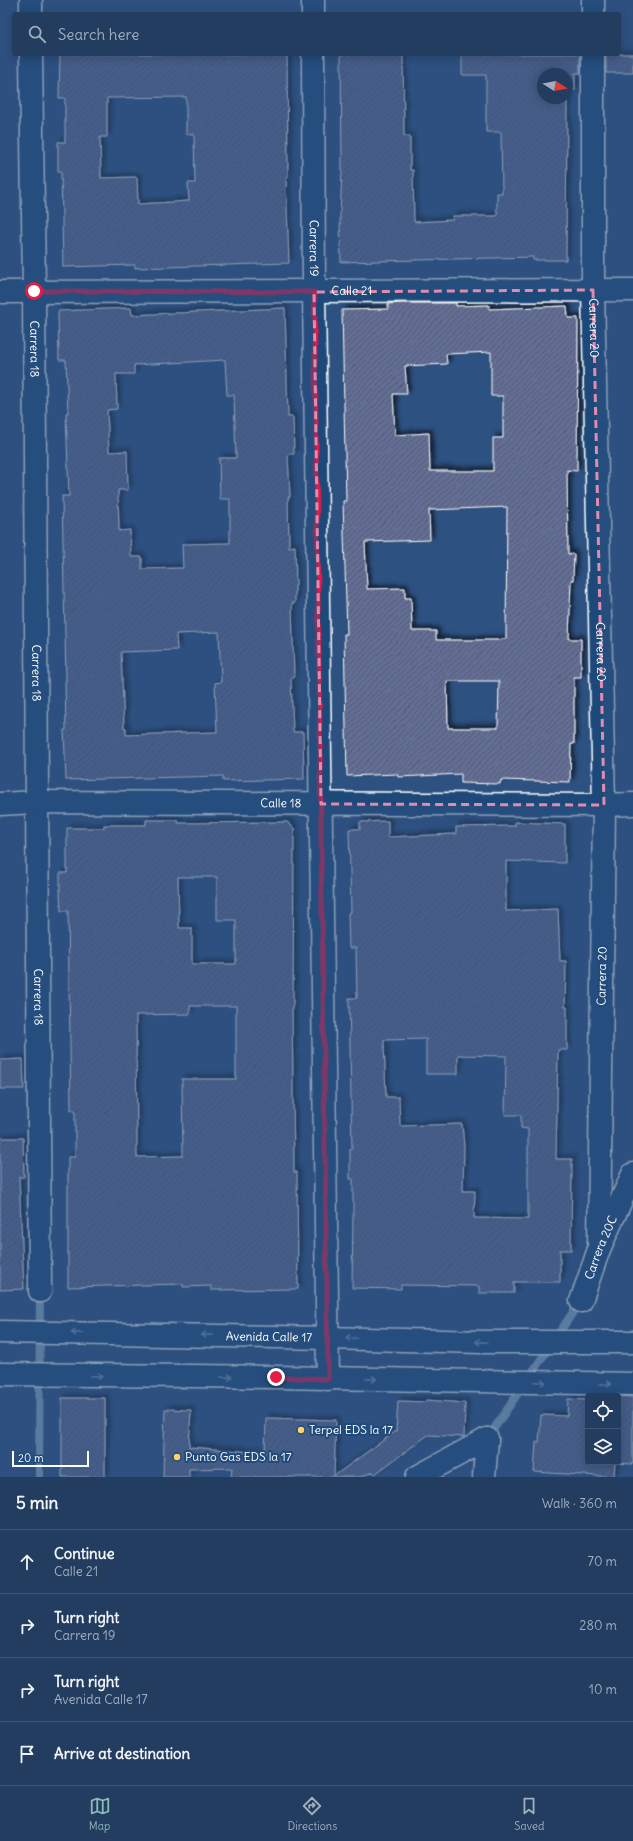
<!DOCTYPE html>
<meta charset="utf-8">
<style>
body{margin:0;font-family:Delius,sans-serif;background:#2e4869;color:#f1f3f6}
.controls{position:absolute;right:12px;bottom:12px;display:grid;overflow:hidden;border-radius:4px;box-shadow:0 2px 10px #0003}
.controls button{width:36px;height:36px;display:grid;place-items:center;padding:0;border:0;border-bottom:1px solid #3f5675;background:#223d60;color:#f1f3f6;font:20px sans-serif}
.compass{position:absolute;left:537px;top:68px;width:36px;height:36px;border-radius:50%;background:#223d60;box-shadow:0 2px 10px #0003;rotate:101deg}
.scale{position:absolute;left:12px;bottom:10px;width:77px;box-sizing:border-box;padding-left:4px;border:2px solid #fff;border-top:0;font-size:11px;line-height:14px;white-space:nowrap;color:#fff;-webkit-text-stroke:3px #1f4a7a;paint-order:stroke}
.stop{position:absolute;width:12px;height:12px;margin:-9px;border:3px solid #e11d48;border-radius:50%;background:#fff}
.stop.end{background:#e11d48;border-color:#fff;box-shadow:0 1px 4px #0008}
.list{margin:0;padding:0;list-style:none}
h2{display:flex;justify-content:space-between;align-items:center;height:52px;margin:0;padding:0 16px;font-size:17px}
h2 small{font-size:13px;font-weight:400;color:#a2aebd}
.list li{display:grid;grid-template-columns:26px 1fr auto;gap:12px;align-items:center;box-sizing:border-box;height:64px;padding:0 16px;border-top:1px solid #3f5675}
.list b{display:block;font-size:15px;white-space:nowrap}
.list p{margin:0;font-size:13px;white-space:nowrap;color:#a2aebd}
.list em{font-size:13px;font-style:normal;color:#a2aebd}
.icon{flex:none;width:22px;height:22px;fill:none;stroke:currentColor;stroke-width:2;stroke-linecap:round;stroke-linejoin:round}
.map{position:relative;flex:none;width:633px;height:1477px;overflow:hidden}
.search{position:absolute;background:#223d60;box-shadow:0 2px 10px #0003;left:12px;right:12px;top:12px;height:44px;display:flex;align-items:center;gap:10px;box-sizing:border-box;padding:0 14px;border-radius:4px;color:#a2aebd;font-size:15px}
.sheet{height:308px;background:#223d60}
nav{display:flex;justify-content:space-around;align-items:center;box-sizing:border-box;height:56px;border-top:1px solid #3f5675;background:#223d60;font-size:11px;color:#a2aebd}
nav a{display:grid;justify-items:center;gap:2px}
nav .on{color:#8bbbb9}
.map>svg:first-child{display:block}
.lines{fill:none;stroke-linecap:round;stroke-linejoin:round}
.stream{stroke:#91b0c8;stroke-width:8}
.building{fill:url(#building-hatch);stroke:#fff;fill-rule:evenodd;filter:url(#shadow)}
.minor-casing{stroke:#fff;stroke-width:25}
.secondary-casing{stroke:#fff;stroke-width:25}
.minor{stroke:#1f4a7a;stroke-width:22}
.secondary{stroke:#1f4a7a;stroke-width:22}
.oneway{stroke:#7992af}
.route{stroke:#e11d48;stroke-width:5}
.marked{fill:none;stroke:#e08cad;stroke-width:3;stroke-dasharray:8 5;stroke-linejoin:round}
.poi-dot{fill:#ffd166;stroke:#1f4a7a;stroke-width:1.5}
.labels{text-anchor:middle;stroke-width:4;stroke-linejoin:round;paint-order:stroke}
.street-label{font-size:12px;fill:#fff;stroke:#1f4a7a}
.poi-label{font-size:12px;fill:#fff;stroke:#1f4a7a;text-anchor:start}
</style>
<div class="map">
<svg width="633" height="1477" viewBox="0 0 633 1477">
<defs>
<pattern id="building-hatch" width="6" height="6" patternUnits="userSpaceOnUse"><rect width="6" height="6" fill="#646e96"/><path d="M-1 1l2-2M0 6l6-6M5 7l2-2" fill="none" stroke="#565a6a"/></pattern>
<filter id="shadow"><feDropShadow dx="3.5" dy="-3.5" stdDeviation="2" flood-color="#0009"/></filter>
</defs>
<rect width="100%" height="100%" fill="#2d5180"/>
<filter id="ink" filterUnits="userSpaceOnUse"><feTurbulence type="fractalNoise" baseFrequency=".025" numOctaves="2"/><feDisplacementMap in="SourceGraphic" scale="8" xChannelSelector="R" yChannelSelector="G"/><feConvolveMatrix kernelMatrix="1 2 1 2 8 2 1 2 1" color-interpolation-filters="sRGB"/></filter>
<g filter="url(#ink)">
<g class="lines">
<path class="stream" d="M487,1439L580,1302
M39,1477L40,1292"/>
</g>
<path class="building" d="M60,54H287L288,178H286L289,263L135,268V265L63,267L61,171H58V142H65V98H59ZM186,97V134H194L195,183H188L189,201L138,204L137,177L101,178L100,137H107V98Z
M341,54H403L404,136H410V170H413L414,222L453,220V216H497V193H502L501,132H486V75H462V54H580V73H575V90H567V74H543V98H567L566,260H533V257L492,258L341,262L340,216L342,171Z
M606,54H633V73H606Z
M401,303H456V306L489,305V309L567,306L568,318H578L577,471L567,470L568,554H574L573,580H571L569,639H581V677H574V744H571L570,782L501,780L500,784L461,783V774L398,777L397,774L347,776L344,634H347L343,501H346L342,310L388,309V304ZM491,352V396H503V438H493V471H430L429,433L395,435L393,394H407L405,366L447,364L446,354ZM507,507L506,639H501V640H436V631H412L411,598H405V588L367,589L365,542L430,540L429,510ZM447,681H499L498,728H448Z
M131,308L132,315L285,308L288,417H293L294,454H288L290,497H288L289,547L295,546L296,586H295V603H292L294,678L291,679L293,732H303L304,779L223,781V776L66,780L64,730H66L65,681H66L62,496H69L66,413H68L66,360H59L58,311ZM225,360L227,395H234L236,458H219L220,499H230V543L182,544L183,568L142,569V557H131L130,530L119,531L118,490H128L127,451L109,452L107,410L117,409L116,374H134V365ZM219,632L221,682L215,683L217,732L126,735V728H124L121,652L177,650L176,634Z
M146,820H178V823L287,822L294,828L293,1005L292,1006L294,1172H297L298,1289L211,1290V1286L183,1287V1284L68,1287V1157H75V1110H71L68,911H61L60,892V873H67V828H104V825H146ZM178,877H217V920H236V964H192V928H179ZM190,1006H236V1079H182L183,1156L137,1157L136,1015L190,1014Z
M388,821V837L456,834V827L515,826V822L565,824V863L506,861V911L558,909L560,961H566L565,1007H567V1050H558L556,1159H572L571,1250H560V1282H514V1293H479V1286L401,1285V1289L352,1288L353,1214V1179H350V1149H352L349,998H357L356,948H349L348,913L351,912L349,829H360V822ZM426,1039V1074H458V1055L506,1056L505,1115H521V1128L528,1129V1219L474,1218L475,1191H463L464,1146L462,1124L400,1126L399,1097H386L384,1040Z
M23,1059L24,1089H0V1060Z
M0,1138H23L24,1177H19L24,1289L0,1290Z
M618,1396L633,1397V1464L615,1463L614,1477L534,1472L536,1442H539L541,1415L567,1416L568,1399L588,1400V1462H618Z
M62,1398H105V1477H62Z
M426,1400L465,1403L464,1437L428,1435L375,1474L373,1472L359,1477H231L232,1468L189,1469V1477H163L165,1409L191,1410L189,1447L265,1453L266,1418L336,1420L334,1476L396,1431L398,1401L426,1402Z"/>
<g class="lines">
<defs>
<g id="minor">
<path d="M31,0V14"/>
<path d="M313,0V14"/>
<path d="M593,0V14"/>
<path id="s1" d="M31,54L34,291L40,1291"/>
<path id="s2" d="M313,54L314,292L328,1379"/>
<path id="s3" d="M593,54V290L604,805L599,1249"/>
<path id="s4" d="M0,292L633,290"/>
<path id="s5" d="M0,804L36,802L604,805L633,804"/>
<path id="s6" d="M581,1301L599,1249L633,1174"/>
<path d="M417,1477L487,1439"/>
<path d="M484,1477L487,1439"/>
</g>
<g id="secondary">
<path id="s7" d="M0,1332L327,1338L482,1342H633"/>
<path d="M0,1374L276,1377L633,1384"/>
</g>
</defs>
<use href="#minor" class="minor-casing"/>
<use href="#secondary" class="secondary-casing"/>
<use href="#minor" class="minor"/>
<use href="#secondary" class="secondary"/>
</g>
<defs><path id="oneway-shaft" d="M-6 0H5M1.5-3L5.5 0L1.5 3" fill="none" stroke-width="1.6" stroke-linecap="round" stroke-linejoin="round"/></defs>
<g class="oneway">
<use href="#oneway-shaft" transform="translate(77 1333) rotate(-179)"/>
<use href="#oneway-shaft" transform="translate(207 1335) rotate(-179)"/>
<use href="#oneway-shaft" transform="translate(351 1338) rotate(-178)"/>
<use href="#oneway-shaft" transform="translate(481 1342) rotate(-179)"/>
<use href="#oneway-shaft" transform="translate(97 1376) rotate(1)"/>
<use href="#oneway-shaft" transform="translate(227 1377) rotate(1)"/>
<use href="#oneway-shaft" transform="translate(371 1379)"/>
<use href="#oneway-shaft" transform="translate(540 1382) rotate(2)"/>
<use href="#oneway-shaft" transform="translate(606 1384)"/>
</g>
</g>
<g class="lines" filter="url(#ink)">
<path class="route" d="M34,291L314,292L328,1379L276,1377"/>
</g>
<path d="M0 0H633V1477H0ZM593,290L604,805L321,804L314,292Z" fill="#2d5180" fill-opacity=".55" fill-rule="evenodd"/>
<path class="marked" d="M593,290L604,805L321,804L314,292Z"/>
<g class="poi-dot">
<circle cx="301" cy="1430" r="4"/>
<circle cx="177" cy="1457" r="4"/>
</g>
<g class="labels">
<g class="street-label">
<text dy="4" stroke="none"><textPath href="#s2" startOffset="194">Carrera 19</textPath></text>
<text dy="4" stroke="none"><textPath href="#s4" startOffset="352">Calle 21</textPath></text>
<text dy="4" stroke="none"><textPath href="#s3" startOffset="274">Carrera 20</textPath></text>
<text dy="4" stroke="none"><textPath href="#s1" startOffset="295">Carrera 18</textPath></text>
<text dy="4" stroke="none"><textPath href="#s3" startOffset="598">Carrera 20</textPath></text>
<text dy="4" stroke="none"><textPath href="#s1" startOffset="619">Carrera 18</textPath></text>
<text dy="4" stroke="none"><textPath href="#s5" startOffset="281">Calle 18</textPath></text>
<text transform="translate(602 976) rotate(-89)" y="4">Carrera 20</text>
<text dy="4" stroke="none"><textPath href="#s1" startOffset="943">Carrera 18</textPath></text>
<text dy="4" stroke="none"><textPath href="#s6" startOffset="57">Carrera 20C</textPath></text>
<text dy="4" stroke="none"><textPath href="#s7" startOffset="269">Avenida Calle 17</textPath></text>
</g>
<g class="poi-label">
<text x="309" y="1434">Terpel EDS la 17</text>
<text x="185" y="1461">Punto Gas EDS la 17</text>
</g>
</g>
</svg>
<div class="controls">
<button><svg class="icon" aria-label="locate" viewBox="0 0 24 24"><circle cx="12" cy="12" r="6"/><path d="M12 2v4M12 18v4M2 12h4M18 12h4"/></svg></button>
<button><svg class="icon" aria-label="layers" viewBox="0 0 24 24"><path d="M12 4l9 5-9 5-9-5zM3 14l9 5 9-5"/></svg></button>
</div>
<svg class="compass" viewBox="-18 -18 36 36"><path d="M0-13l5 13h-10z" fill="#e53935"/><path d="M0 13l5-13h-10z" fill="#a2aebd"/></svg>
<div class="scale">20 m</div>
<div class="stop" style="left:34px;top:291px"></div>
<div class="stop end" style="left:276px;top:1377px"></div>
<div class="search"><svg class="icon" aria-label="search" viewBox="0 0 24 24"><circle cx="10" cy="10" r="6"/><path d="M15 15l6 6"/></svg>Search here</div>
</div>
<section class="sheet">
<h2>5 min<small>Walk · 360 m</small></h2>
<ul class="list">
<li><svg class="icon" aria-label="ahead" viewBox="0 0 24 24"><path d="M12 20V5M6 11l6-6 6 6"/></svg><div><b>Continue</b><p>Calle 21</p></div><em>70 m</em></li>
<li><svg class="icon" aria-label="right" viewBox="0 0 24 24"><path d="M7 20v-9h11M14 6l5 5-5 5"/></svg><div><b>Turn right</b><p>Carrera 19</p></div><em>280 m</em></li>
<li><svg class="icon" aria-label="right" viewBox="0 0 24 24"><path d="M7 20v-9h11M14 6l5 5-5 5"/></svg><div><b>Turn right</b><p>Avenida Calle 17</p></div><em>10 m</em></li>
<li><svg class="icon" aria-label="arrive" viewBox="0 0 24 24"><path d="M6 21V4h12l-3 4 3 4H6"/></svg><div><b>Arrive at destination</b></div></li>
</ul>
</section>
<nav>
<a class="on"><svg class="icon" aria-label="map" viewBox="0 0 24 24"><path d="M3 6l6-2 6 2 6-2v14l-6 2-6-2-6 2zM9 4v14M15 6v14"/></svg>Map</a>
<a><svg class="icon" aria-label="directions" viewBox="0 0 24 24"><path d="M12 3l9 9-9 9-9-9zM9 14v-3h6M13 9l2 2-2 2"/></svg>Directions</a>
<a><svg class="icon" aria-label="saved" viewBox="0 0 24 24"><path d="M7 4h10v16l-5-4-5 4z"/></svg>Saved</a>
</nav>
